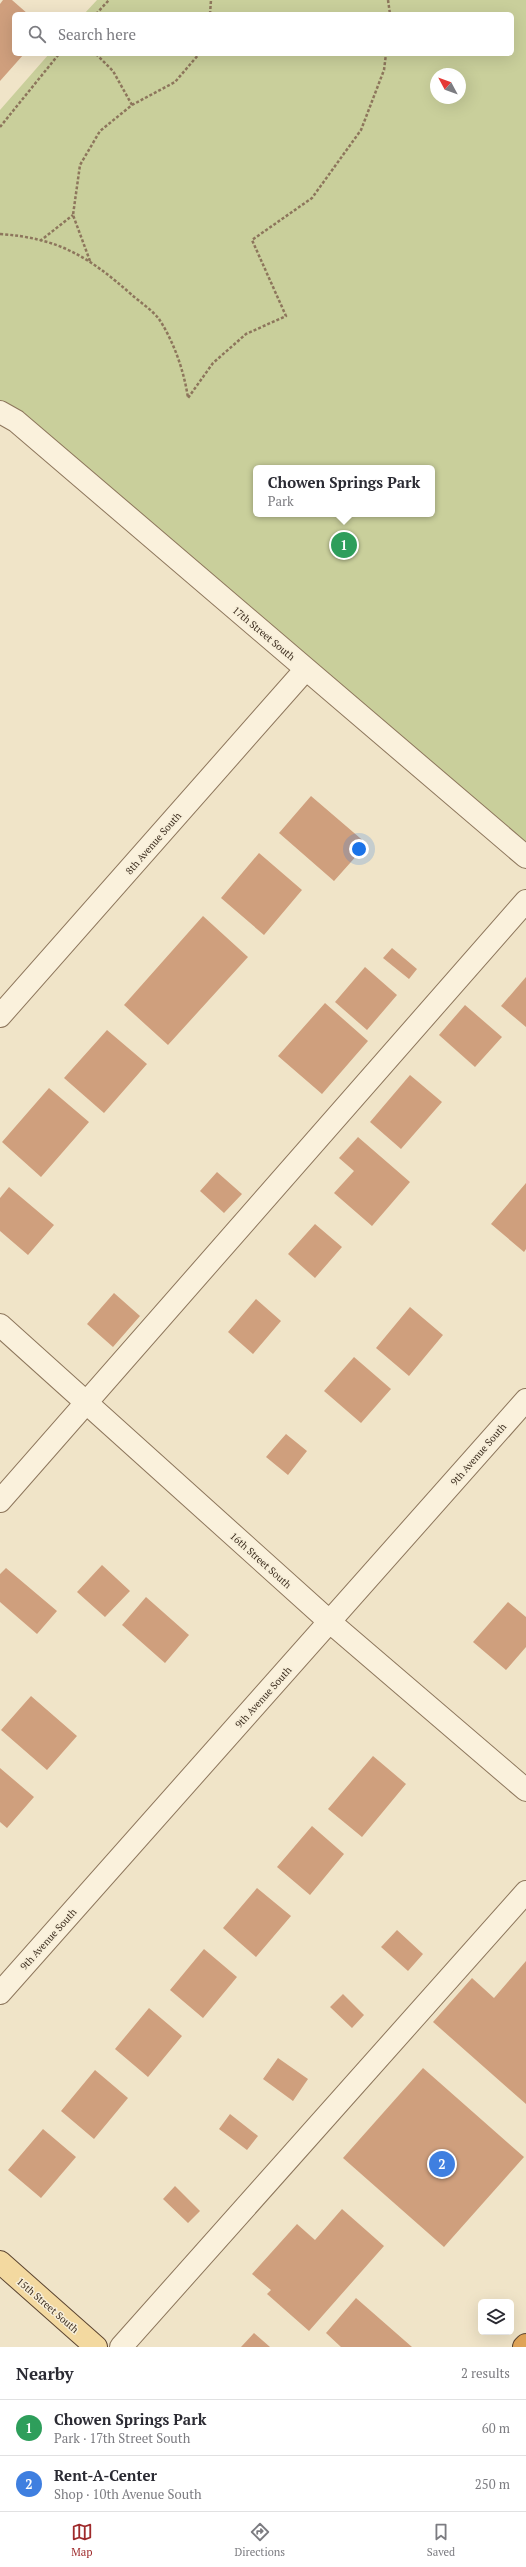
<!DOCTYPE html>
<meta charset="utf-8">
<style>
body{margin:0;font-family:"PT Serif",serif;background:#f7f7f7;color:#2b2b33}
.controls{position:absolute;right:12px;bottom:12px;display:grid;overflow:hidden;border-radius:6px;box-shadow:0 4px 16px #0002}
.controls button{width:36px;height:36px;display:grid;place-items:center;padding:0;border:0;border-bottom:1px solid #e1e1e2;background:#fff;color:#2b2b33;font:20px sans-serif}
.compass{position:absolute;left:430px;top:68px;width:36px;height:36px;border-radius:50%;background:#fff;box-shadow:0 4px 16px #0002;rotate:311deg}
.you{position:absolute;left:359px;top:849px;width:14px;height:14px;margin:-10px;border:3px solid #fff;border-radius:50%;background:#1a73e8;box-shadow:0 0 0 6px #1a73e833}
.badge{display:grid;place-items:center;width:26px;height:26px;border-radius:50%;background:#9e2a2b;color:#fff;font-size:13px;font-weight:700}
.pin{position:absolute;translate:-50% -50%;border:2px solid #fff;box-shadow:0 1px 4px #0006}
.popup{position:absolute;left:253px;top:465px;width:182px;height:52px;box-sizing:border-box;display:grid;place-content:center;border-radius:6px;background:#fff;filter:drop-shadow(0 1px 3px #0005);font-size:13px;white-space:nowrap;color:#7c7c81}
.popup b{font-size:15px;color:#2b2b33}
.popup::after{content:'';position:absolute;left:50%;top:100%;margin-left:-8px;border:8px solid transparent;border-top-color:#fff}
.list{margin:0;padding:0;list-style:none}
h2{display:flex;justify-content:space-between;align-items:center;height:52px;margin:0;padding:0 16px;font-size:17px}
h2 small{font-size:13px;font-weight:400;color:#7c7c81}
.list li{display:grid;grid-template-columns:26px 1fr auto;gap:12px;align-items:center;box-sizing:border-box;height:56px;padding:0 16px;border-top:1px solid #e1e1e2}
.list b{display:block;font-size:15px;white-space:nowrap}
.list p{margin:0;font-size:13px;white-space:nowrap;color:#7c7c81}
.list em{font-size:13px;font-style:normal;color:#7c7c81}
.icon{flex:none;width:22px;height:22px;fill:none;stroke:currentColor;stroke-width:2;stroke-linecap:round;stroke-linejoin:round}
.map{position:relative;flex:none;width:526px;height:2347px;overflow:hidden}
.search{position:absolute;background:#fff;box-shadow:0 4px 16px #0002;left:12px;right:12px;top:12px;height:44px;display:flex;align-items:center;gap:10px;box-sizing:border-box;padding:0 14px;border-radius:6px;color:#7c7c81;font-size:15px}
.sheet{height:164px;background:#fff}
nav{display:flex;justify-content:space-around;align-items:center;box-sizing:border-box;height:56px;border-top:1px solid #e1e1e2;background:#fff;font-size:11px;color:#7c7c81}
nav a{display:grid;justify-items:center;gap:2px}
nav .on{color:#9e2a2b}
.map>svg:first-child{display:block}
.green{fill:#c9cf9b;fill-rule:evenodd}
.building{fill:#cf9f7d}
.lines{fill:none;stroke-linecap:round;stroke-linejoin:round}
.minor-casing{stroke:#8d765c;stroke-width:24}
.major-casing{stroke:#5b4430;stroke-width:24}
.highway-casing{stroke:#5b4430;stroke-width:24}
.path{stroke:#8d765c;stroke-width:2.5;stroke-dasharray:3 2;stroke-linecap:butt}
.minor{stroke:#faf1dc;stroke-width:22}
.major{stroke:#f3d9a0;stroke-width:22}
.highway{stroke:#e0a458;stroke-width:22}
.labels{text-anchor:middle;stroke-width:3;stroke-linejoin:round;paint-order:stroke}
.street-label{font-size:10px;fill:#3d2e20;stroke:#f7eed8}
</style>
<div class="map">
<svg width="526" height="2347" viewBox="0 0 526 2347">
<rect width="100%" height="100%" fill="#f0e4c8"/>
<path class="green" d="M97,0H526V857L0,412V110L49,54H512V14H84ZM436,74H460V98H436ZM256,468H432V514H256Z"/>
<path class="building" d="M3,0H12L28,14H14V54H24L0,81V4Z
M311,796L367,844L334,881L279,833Z
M259,853L302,890L264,935L221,898Z
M203,916L248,957L168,1045L124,1005Z
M392,948L417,969L409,979L383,958Z
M365,967L397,995L367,1030L335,1002Z
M526,977V1027L501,1006Z
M325,1003L368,1041L322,1094L278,1056Z
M465,1005L502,1037L475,1067L439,1035Z
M107,1030L147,1064L104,1113L64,1078Z
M410,1075L442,1102L401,1149L370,1122Z
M49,1088L89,1122L41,1177L2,1142Z
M358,1137L410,1182L372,1226L334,1193L354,1171L339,1158Z
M217,1172L242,1194L224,1213L200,1191Z
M526,1183V1249L524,1252L491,1224Z
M9,1187L54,1225L28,1255L0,1231V1198Z
M315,1224L342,1247L315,1278L288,1254Z
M114,1293L140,1316L113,1347L87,1324Z
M256,1299L281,1321L253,1354L228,1332Z
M410,1307L443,1335L409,1376L376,1348Z
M354,1357L391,1389L361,1423L324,1391Z
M286,1434L307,1451L288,1475L266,1457Z
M102,1565L130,1591L105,1617L77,1592Z
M6,1568L57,1611L37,1634L0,1602V1574Z
M146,1597L189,1635L165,1663L122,1625Z
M508,1602L526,1617V1647L506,1670L473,1642Z
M31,1696L77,1736L47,1770L1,1730Z
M373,1756L406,1784L362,1837L328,1809Z
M0,1768L34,1797L7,1828L0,1822Z
M312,1826L344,1854L310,1895L277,1867Z
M257,1888L291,1916L256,1957L223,1928Z
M397,1930L423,1954L408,1971L381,1947Z
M204,1949L237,1977L203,2018L170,1990Z
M526,1961V2104L433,2022L472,1978L494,1998Z
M343,1994L364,2015L352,2028L330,2007Z
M149,2008L182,2036L148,2077L115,2049Z
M278,2058L308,2079L293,2101L263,2079Z
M423,2068L524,2157L444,2247L343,2158Z
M95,2070L128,2098L94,2139L61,2111Z
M230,2114L258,2136L247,2150L219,2129Z
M43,2129L76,2157L41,2198L8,2170Z
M175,2186L200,2211L188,2223L163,2199Z
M342,2209L384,2246L309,2331L267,2294L271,2290L252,2274L297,2224L315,2240Z
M356,2298L412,2347H341L326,2333Z
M254,2333L270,2347H241Z"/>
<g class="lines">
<defs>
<path id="minor" d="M0,412L16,421L526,857
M0,1016L306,669
M0,1325L330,1622L526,1790
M0,1501L526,901
M0,1993L526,1400
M121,2347L526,1892"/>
<path id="major" d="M0,2262L96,2347"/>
<path id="highway" d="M524,2347L526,2345"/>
</defs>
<use href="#minor" class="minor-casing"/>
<use href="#major" class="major-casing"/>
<use href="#highway" class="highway-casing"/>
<path class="path" d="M388,0L390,14
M96,14L109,0
M210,14L211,0
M96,54L113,71L132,105
M0,127L59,54
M0,234C59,238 89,257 132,295C140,302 152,310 159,319C174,342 184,371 188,398L213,363L246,334L286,316L252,240L312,198L361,130L384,70L386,54
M40,241L73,215
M90,261L73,215L80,165L100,131L132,105L175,82L199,54"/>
<use href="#minor" class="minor"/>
<use href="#major" class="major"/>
<use href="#highway" class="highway"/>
</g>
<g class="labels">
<g class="street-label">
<text transform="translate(264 633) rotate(40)" y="4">17th Street South</text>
<text transform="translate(153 843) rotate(-49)" y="4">8th Avenue South</text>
<text transform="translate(478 1454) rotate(-49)" y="4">9th Avenue South</text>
<text transform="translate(261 1560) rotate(42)" y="4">16th Street South</text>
<text transform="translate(263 1697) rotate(-48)" y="4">9th Avenue South</text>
<text transform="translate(48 1939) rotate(-48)" y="4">9th Avenue South</text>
<text transform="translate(48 2305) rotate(41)" y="4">15th Street South</text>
</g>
</g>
</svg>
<div class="controls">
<button><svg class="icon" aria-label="layers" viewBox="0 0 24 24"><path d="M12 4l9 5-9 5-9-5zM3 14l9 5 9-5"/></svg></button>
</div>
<svg class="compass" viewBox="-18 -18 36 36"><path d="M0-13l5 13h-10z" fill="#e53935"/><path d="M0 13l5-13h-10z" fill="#7c7c81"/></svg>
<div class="you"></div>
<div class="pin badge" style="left:344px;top:545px;background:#2e9e5b">1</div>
<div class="popup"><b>Chowen Springs Park</b>Park</div>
<div class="pin badge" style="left:442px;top:2164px;background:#3f7fe0">2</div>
<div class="search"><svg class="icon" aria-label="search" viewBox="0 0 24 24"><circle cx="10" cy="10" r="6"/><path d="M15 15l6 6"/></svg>Search here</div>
</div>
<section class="sheet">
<h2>Nearby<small>2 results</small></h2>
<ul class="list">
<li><span class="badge" style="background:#2e9e5b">1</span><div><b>Chowen Springs Park</b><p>Park · 17th Street South</p></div><em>60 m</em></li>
<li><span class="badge" style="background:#3f7fe0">2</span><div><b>Rent-A-Center</b><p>Shop · 10th Avenue South</p></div><em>250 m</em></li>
</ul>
</section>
<nav>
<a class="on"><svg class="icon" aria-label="map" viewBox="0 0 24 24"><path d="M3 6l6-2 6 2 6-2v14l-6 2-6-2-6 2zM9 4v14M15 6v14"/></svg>Map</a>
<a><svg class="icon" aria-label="directions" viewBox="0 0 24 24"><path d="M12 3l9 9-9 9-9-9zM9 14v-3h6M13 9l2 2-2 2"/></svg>Directions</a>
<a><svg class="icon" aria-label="saved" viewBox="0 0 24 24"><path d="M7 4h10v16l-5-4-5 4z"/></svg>Saved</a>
</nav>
